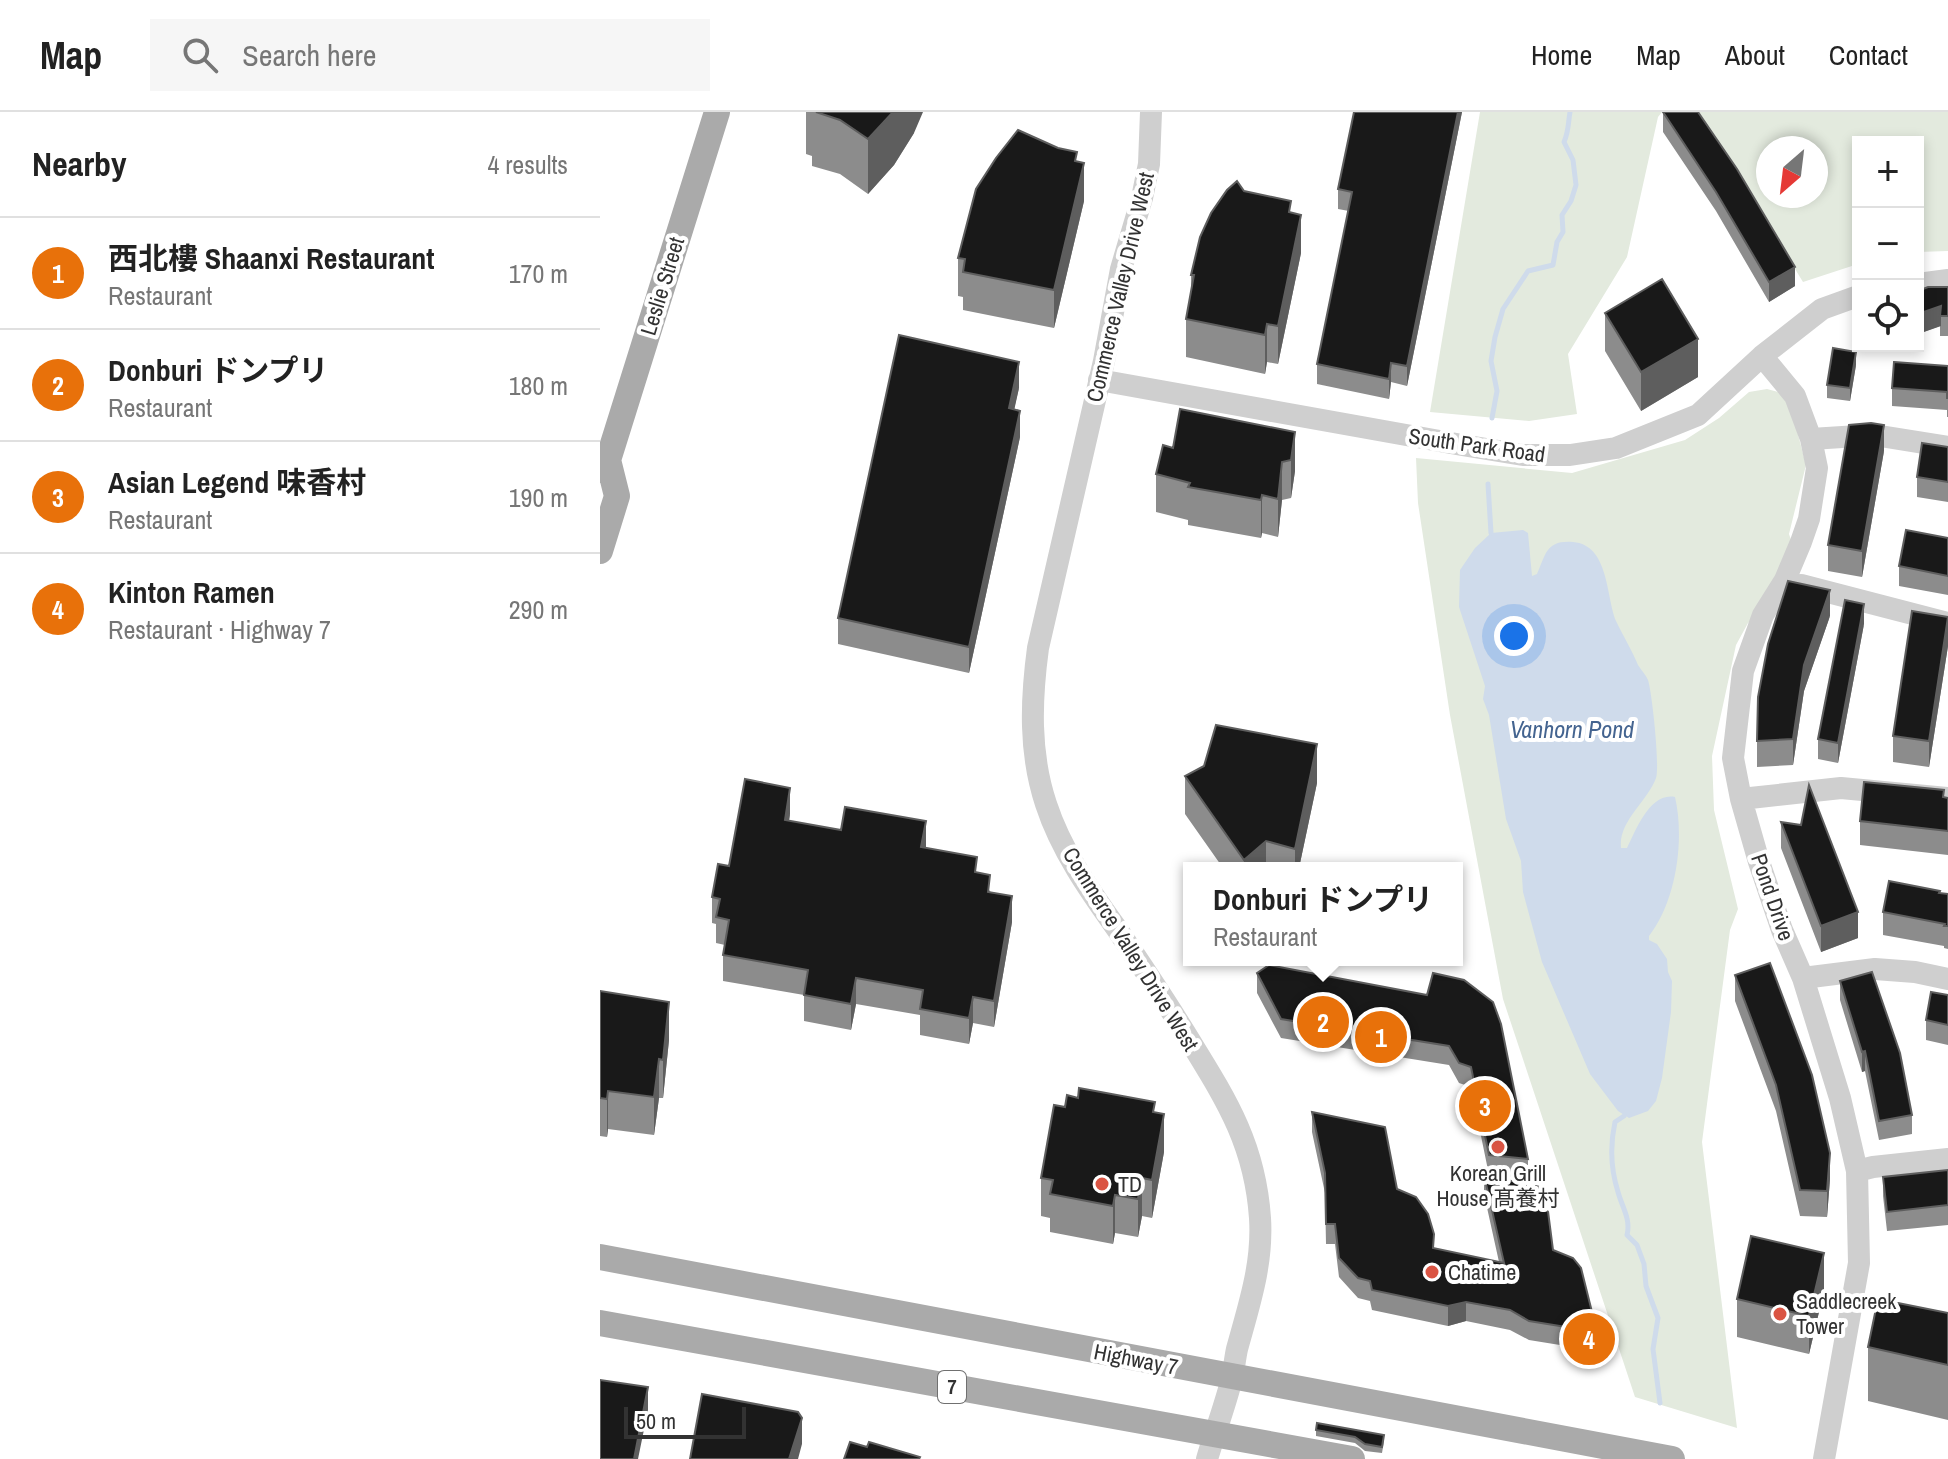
<!DOCTYPE html>
<meta charset="utf-8">
<style>
body{margin:0;font-family:"Archivo Narrow","Noto Sans SC","Noto Sans JP",sans-serif;background:#f6f6f6;color:#222}
.controls{position:absolute;right:24px;top:24px;display:grid;overflow:hidden;border-radius:0px;box-shadow:0 4px 12px #0003}
.controls button{width:72px;height:72px;display:grid;place-items:center;padding:0;border:0;border-bottom:2px solid #e0e0e0;background:#fff;color:#222;font:40px sans-serif}
.compass{position:absolute;left:1156px;top:24px;width:72px;height:72px;border-radius:50%;background:#fff;box-shadow:0 4px 12px #0003;rotate:208deg}
.scale{position:absolute;left:24px;bottom:20px;width:122px;box-sizing:border-box;padding-left:8px;border:4px solid #323232;border-top:0;font-size:22px;line-height:28px;white-space:nowrap;color:#323232;-webkit-text-stroke:6px #fff;paint-order:stroke}
.you{position:absolute;left:914px;top:524px;width:28px;height:28px;margin:-20px;border:6px solid #fff;border-radius:50%;background:#1a73e8;box-shadow:0 0 0 12px #1a73e833}
.badge{display:grid;place-items:center;width:52px;height:52px;border-radius:50%;background:#da5443;color:#fff;font-size:26px;font-weight:700}
.pin{position:absolute;translate:-50% -50%;border:4px solid #fff;box-shadow:0 2px 8px #0006}
.popup{position:absolute;left:583px;top:750px;width:280px;height:104px;box-sizing:border-box;display:grid;place-content:center;border-radius:0px;background:#fff;filter:drop-shadow(0 2px 6px #0005);font-size:26px;white-space:nowrap;color:#767676}
.popup b{font-size:30px;color:#222}
.popup::after{content:'';position:absolute;left:50%;top:100%;margin-left:-16px;border:16px solid transparent;border-top-color:#fff}
.list{margin:0;padding:0;list-style:none}
h2{display:flex;justify-content:space-between;align-items:center;height:104px;margin:0;padding:0 32px;font-size:34px}
h2 small{font-size:26px;font-weight:400;color:#767676}
.list li{display:grid;grid-template-columns:52px 1fr auto;gap:24px;align-items:center;box-sizing:border-box;height:112px;padding:0 32px;border-top:2px solid #e0e0e0}
.list b{display:block;font-size:30px;white-space:nowrap}
.list p{margin:0;font-size:26px;white-space:nowrap;color:#767676}
.list em{font-size:26px;font-style:normal;color:#767676}
.icon{flex:none;width:44px;height:44px;fill:none;stroke:currentColor;stroke-width:2;stroke-linecap:round;stroke-linejoin:round}
.map{position:relative;flex:none;width:1348px;height:1347px;overflow:hidden}
header{display:flex;align-items:center;gap:48px;box-sizing:border-box;height:112px;padding:0 40px;background:#fff;border-bottom:2px solid #e0e0e0}
header strong{font-size:38px}
nav{display:flex;gap:44px;margin-inline-start:auto;font-size:28px}
.search{width:560px;height:72px;background:#f6f6f6;display:flex;align-items:center;gap:20px;box-sizing:border-box;padding:0 28px;border-radius:0px;color:#767676;font-size:30px}
main{display:flex}
aside{flex:1;background:#fff}
.map>svg:first-child{display:block}
.green{fill:#e3eade;fill-rule:evenodd}
.water{fill:#cfdbeb}
.lines{fill:none;stroke-linecap:round;stroke-linejoin:round}
.stream{stroke:#cfdbeb;stroke-width:5}
.minor{stroke:#cfcfcf;stroke-width:22}
.major{stroke:#aaa;stroke-width:26}
.wall{fill:#8c8c8c}
.shaded-wall{fill:#5e5e5e}
.building{fill:#191919;stroke:#5e5e5e;stroke-width:2}
.poi-dot{fill:#da5443;stroke:#fff;stroke-width:3}
.labels{text-anchor:middle;stroke-width:8;stroke-linejoin:round;paint-order:stroke}
.shield{fill:#fff;stroke:#707070;stroke-width:2}
.shield-label{font-size:20px;font-weight:bold;fill:#323232}
.street-label{font-size:22px;fill:#323232;stroke:#fff}
.poi-label{font-size:22px;fill:#323232;stroke:#fff;text-anchor:start}
.water-label{font-size:24px;font-style:italic;fill:#446490;stroke:#fff}
</style>
<header>
<strong>Map</strong>
<div class="search"><svg class="icon" aria-label="search" viewBox="0 0 24 24"><circle cx="10" cy="10" r="6"/><path d="M15 15l6 6"/></svg>Search here</div>
<nav><a>Home</a><a>Map</a><a>About</a><a>Contact</a></nav>
</header>
<main>
<aside>
<h2>Nearby<small>4 results</small></h2>
<ul class="list">
<li><span class="badge" style="background:#e8710a">1</span><div><b>西北樓 Shaanxi Restaurant</b><p>Restaurant</p></div><em>170 m</em></li>
<li><span class="badge" style="background:#e8710a">2</span><div><b>Donburi ドンプリ</b><p>Restaurant</p></div><em>180 m</em></li>
<li><span class="badge" style="background:#e8710a">3</span><div><b>Asian Legend 味香村</b><p>Restaurant</p></div><em>190 m</em></li>
<li><span class="badge" style="background:#e8710a">4</span><div><b>Kinton Ramen</b><p>Restaurant · Highway 7</p></div><em>290 m</em></li>
</ul>
</aside>
<div class="map">
<svg width="1348" height="1347" viewBox="0 0 1348 1347">
<rect width="100%" height="100%" fill="#fff"/>
<path class="green" d="M880,0H1062L1058,5L1027,145L968,242L977,302L929,309L830,300Z
M1099,0H1348V139L1318,140V30H1258V152L1203,170ZM1168,36H1216V84H1168Z
M1167,277L1182,281L1190,292L1206,353L1189,422L1192,431L1155,506L1148,511L1136,533L1112,644L1114,698L1138,797L1130,818L1102,1030L1137,1316L1035,1285L903,887L850,603L818,391L816,346L972,361L1085,328L1119,306L1149,280Z"/>
<path class="water" d="M923,418L928,421L932,464L937,462C946,442 946,428 973,430C1009,433 1006,484 1016,509C1023,524 1032,538 1038,553C1041,558 1046,563 1048,568C1052,580 1060,655 1056,666C1048,689 1018,709 1021,736H1027C1036,718 1050,680 1075,685C1085,728 1076,789 1049,824V828L1057,832L1067,847L1068,860L1072,869L1071,900L1062,966L1056,989L1048,999L1029,1006L1018,999L990,962L942,850L923,780L921,749L906,707L889,603L883,587L885,574L859,495L860,458L875,436L891,421Z"/>
<g class="lines">
<path class="stream" d="M892,306L897,279L891,249L895,225L903,197L928,159L953,153L957,130L963,120L962,103L971,89L976,73L973,48L964,30C969,19 968,11 970,0
M888,372L891,421
M1024,1004L1015,1010C1010,1033 1011,1058 1018,1080C1022,1095 1031,1107 1027,1123L1037,1133L1044,1152L1046,1174L1058,1206L1053,1237L1060,1291"/>
<path class="minor" d="M551,0L549,52L542,86L521,157L504,249L438,536C431,588 429,641 446,692C461,738 489,778 517,817C542,854 567,891 590,929C627,989 655,1033 660,1106C663,1152 649,1193 637,1237C635,1246 634,1257 632,1266C625,1294 615,1320 607,1347
M1318,172L1348,168
M1162,244L1195,284L1211,327L1217,356L1209,407L1201,430L1185,468L1163,503L1143,559L1133,646L1141,687L1159,750L1182,818L1203,866L1240,986L1257,1059L1259,1151L1224,1347
M499,268L862,333L923,343H970L1016,336L1098,303L1162,244L1222,197L1258,184
M1211,327L1274,323L1348,335
M1201,473L1348,511
M1141,687L1241,676L1348,686
M1203,866L1275,857L1315,860L1348,867
M1257,1059L1273,1055L1348,1047"/>
<path class="major" d="M0,358L8,348L117,0
M0,439L17,384L8,348
M0,1145L1072,1347
M0,1211L752,1347"/>
</g>
<path class="wall" d="M206,0H216L314,21L294,53L268,82L240,62L212,54V44L206,42Z
M754,0H862L807,274L791,270L789,287L717,272V252L749,99L738,97V77Z
M1063,0L1195,174L1169,190L1116,99L1063,20Z
M477,50L484,89L454,216L363,198V185L358,184V146Z
M644,79L691,101L701,141L678,252L667,250L665,262L586,245V207L591,182V163Z
M1348,175V224H1340V214L1318,222Z
M1005,201L1098,265L1041,299L1005,239Z
M1256,253L1250,289L1227,286V273Z
M1348,254V305H1347V298L1292,294V276Z
M419,276L414,297L420,325L369,561L238,532V506Z
M695,320V359L691,386L682,388L678,425L662,421L661,426L588,413V408L556,400V362L573,336Z
M1348,335V390L1317,385V365Z
M1284,339L1262,465L1228,459V433Z
M1348,426V483L1299,474V454Z
M1230,504L1204,579L1193,653L1157,655V629Z
M1348,505V534L1329,655L1293,650V624Z
M1264,512L1238,651L1218,647V627Z
M585,664L717,671L699,756H623L585,702Z
M1344,686H1348V743L1260,733V709Z
M190,702L189,709L326,736L377,761L412,810L394,915L373,911L369,932L320,923V903L256,892L251,918L204,909V883L123,869V843L125,833L116,831V812L112,811V785L129,754Z
M1181,710L1201,713L1258,826L1221,840L1181,736Z
M1340,781L1348,782V837L1344,836V834L1283,823V800Z
M657,861L827,883L928,1047V1066L889,1063L871,975L859,971L849,953L681,926L657,881Z
M1135,863L1230,1067L1227,1105L1200,1104L1176,999L1135,889Z
M1240,869L1312,1003V1022L1279,1028L1265,959L1262,960L1240,888Z
M0,879L69,928L63,986H59L54,1023L8,1017L7,1025L0,1024Z
M1348,883V933L1326,928V908Z
M465,995L555,1000L564,1040L552,1106L542,1104L538,1125L515,1121L513,1132L450,1120V1106L441,1104V1066Z
M712,1000L797,1077L834,1136L899,1150L884,1082V1063L953,1138L997,1220V1239L929,1228L910,1218L866,1209L848,1214L772,1198L770,1189L758,1186L739,1165L735,1132H726L725,1081L712,1020Z
M1348,1058V1113L1287,1119L1283,1084V1065Z
M1224,1179L1209,1242L1137,1225V1187Z
M1348,1201V1308L1268,1289V1235Z
M716,1318L784,1329L782,1341L765,1339L755,1331L716,1324Z"/>
<path class="shaded-wall" d="M293,0H323L314,21L294,53L268,82V27Z
M858,0H862L807,274V254Z
M484,51V89L454,216V178Z
M701,103V141L678,252V214Z
M1195,155V174L1169,190V170Z
M1341,194V214L1318,222V202Z
M667,212V250L665,262V223Z
M1098,227V265L1041,299V260Z
M1269,234H1285L1269,240Z
M1256,240V253L1250,289V276Z
M419,250V276L409,322V296Z
M791,251V270L789,287V267Z
M420,299V325L369,561V535Z
M1284,313V339L1262,465V439Z
M695,320V359L691,386V348Z
M682,350V388L678,425V387Z
M662,383V421L661,426V388Z
M1230,478V504L1204,579L1193,653V627L1204,553Z
M1264,492V512L1238,651V631Z
M1348,508V534L1329,655V629Z
M717,632V671L699,756H695V737Z
M190,676V702L185,734V708Z
M326,709V735H321Z
M666,729V756H644V748Z
M412,784V810L394,915V889Z
M1258,800V826L1221,840V814Z
M256,866V892L251,918V892Z
M373,885V911L369,932V906Z
M69,890V928L63,986V948Z
M1265,939V959L1262,960V940Z
M59,947V986L54,1023V985Z
M8,979V1017L7,1025V987Z
M564,1002V1040L552,1106V1068Z
M1230,1041V1067L1227,1105V1079Z
M542,1066V1104L538,1125V1087Z
M515,1083V1121L513,1132V1094Z
M1224,1141V1179L1209,1242V1204Z
M866,1190V1209L848,1214V1194Z
M48,1275V1298L38,1347H34Z
M202,1306V1332L198,1347H189Z"/>
<path class="building" d="M216,0H293L268,27L240,8Z
M754,0H858L807,254L791,251L789,267L717,252L752,80L738,77Z
M1063,0H1098L1137,57L1195,155L1169,170L1116,80Z
M418,18L458,36L477,40L475,49L484,51L454,178L363,160L365,147L358,146L376,77L396,46Z
M637,69L644,79L691,89L689,100L701,103L678,214L667,212L665,223L586,207L594,163H591L600,125L611,101L627,78Z
M1062,167L1098,227L1041,260L1005,201Z
M1328,175H1348V204H1340L1341,194L1318,202V179Z
M299,223L419,250L409,296L420,299L369,535L238,506Z
M1233,236L1256,240L1250,276L1227,273Z
M1294,250L1348,254V286H1347V280L1292,276Z
M580,297L695,320L691,348L682,350L678,387L662,383L661,388L588,375L590,371L556,362L563,333L573,336Z
M1271,311L1284,313L1262,439L1228,433L1249,313Z
M1322,331L1348,335V370L1317,365Z
M1306,418L1348,426V464L1299,454Z
M1188,469L1230,478L1204,553L1193,627L1157,629L1158,585L1168,532Z
M1245,488L1264,492L1238,631L1218,627Z
M1312,499L1348,505L1329,629L1293,624Z
M616,613L717,632L695,737L666,729L644,748L585,664L604,654Z
M145,667L190,676L185,708L241,718L245,695L326,709L321,735L377,745L375,760L390,763L388,780L412,784L394,889L373,885L369,906L320,897L323,878L256,866L251,892L204,883L208,858L123,843L129,808L116,805L120,787L112,785L118,752L129,754Z
M1264,670L1344,678L1343,685L1348,686V719L1260,709Z
M1209,673L1258,800L1221,814L1181,710L1201,713Z
M1289,769L1340,779L1339,781L1348,782V814H1344L1345,812L1283,800Z
M1170,851L1212,963L1230,1041L1227,1079L1200,1078L1176,973L1135,863Z
M669,853L827,883L833,861L864,868L893,890L901,912L928,1047L889,1043L871,955L859,951L849,934L681,907L657,861Z
M1272,860L1300,941L1312,1003L1279,1009L1265,939L1262,940L1240,869Z
M0,879L69,890L63,948L59,947L54,985L8,979L7,987L0,986Z
M1331,880L1348,883V913L1326,908Z
M479,976L555,990L553,1000L564,1002L552,1068L542,1066L538,1087L515,1083L513,1094L450,1082L453,1068L441,1066L454,993L465,995L467,983L478,986Z
M712,1000L785,1015L797,1077L816,1085L828,1102L834,1122L833,1136L904,1151L884,1063L945,1076L953,1138L973,1146L981,1156L997,1220L929,1209L910,1198L866,1190L848,1194L772,1178L770,1169L758,1166L739,1146L735,1112H726L725,1061Z
M1348,1058V1093L1287,1100L1283,1065Z
M1151,1124L1224,1141L1209,1204L1137,1187Z
M1278,1187L1348,1201V1253L1268,1235Z
M0,1268L48,1275L34,1347H0Z
M102,1282L198,1300L202,1306L189,1347H90Z
M717,1311L784,1323L782,1335L765,1332L755,1325L716,1318Z
M250,1330L267,1335L269,1330L320,1345L319,1347H244Z"/>
<g class="poi-dot">
<circle cx="898" cy="1035" r="8"/>
<circle cx="502" cy="1072" r="8"/>
<circle cx="832" cy="1160" r="8"/>
<circle cx="1180" cy="1202" r="8"/>
</g>
<g class="labels">
<rect class="shield" x="338" y="1259" width="28" height="32" rx="6"/>
<g class="shield-label">
<text x="352" y="1282">7</text>
</g>
<g class="street-label">
<text transform="translate(62 174) rotate(-73)" y="8">Leslie Street</text>
<text transform="translate(520 175) rotate(-77)" y="8">Commerce Valley Drive West</text>
<text transform="translate(877 333) rotate(8)" y="8">South Park Road</text>
<text transform="translate(1173 785) rotate(71)" y="8">Pond Drive</text>
<text transform="translate(531 837) rotate(58)" y="8">Commerce Valley Drive West</text>
<text transform="translate(536 1247) rotate(11)" y="8">Highway 7</text>
</g>
<g class="poi-label">
<text x="898" y="1069" text-anchor="middle">Korean Grill<tspan x="898" dy="25">House 髙養村</tspan></text>
<text x="518" y="1080">TD</text>
<text x="848" y="1168">Chatime</text>
<text x="1196" y="1197">Saddlecreek<tspan x="1196" dy="25">Tower</tspan></text>
</g>
<g class="water-label">
<text x="972" y="626">Vanhorn Pond</text>
</g>
</g>
</svg>
<div class="controls">
<button>+</button>
<button>−</button>
<button><svg class="icon" aria-label="locate" viewBox="0 0 24 24"><circle cx="12" cy="12" r="6"/><path d="M12 2v4M12 18v4M2 12h4M18 12h4"/></svg></button>
</div>
<svg class="compass" viewBox="-18 -18 36 36"><path d="M0-13l5 13h-10z" fill="#e53935"/><path d="M0 13l5-13h-10z" fill="#767676"/></svg>
<div class="scale">50 m</div>
<div class="you"></div>
<div class="pin badge" style="left:781px;top:925px;background:#e8710a">1</div>
<div class="pin badge" style="left:723px;top:910px;background:#e8710a">2</div>
<div class="popup"><b>Donburi ドンプリ</b>Restaurant</div>
<div class="pin badge" style="left:885px;top:994px;background:#e8710a">3</div>
<div class="pin badge" style="left:989px;top:1227px;background:#e8710a">4</div>
</div>
</main>
